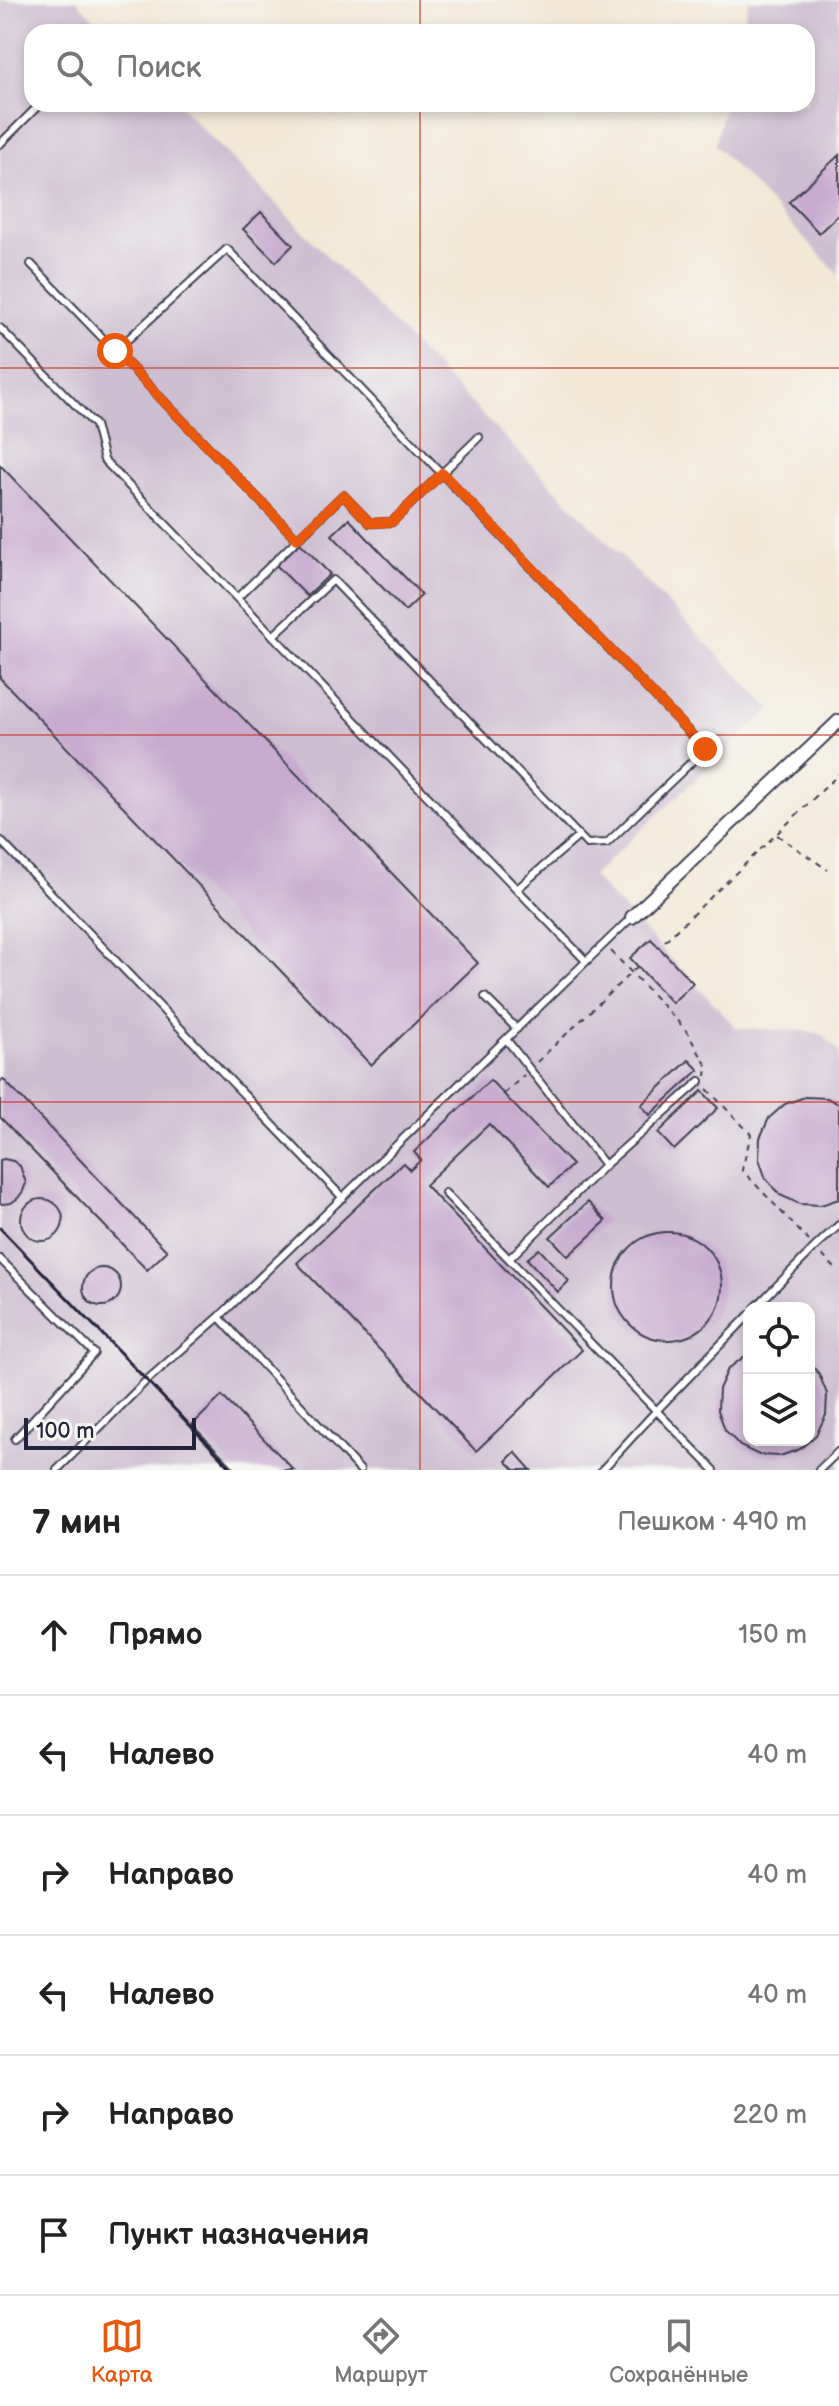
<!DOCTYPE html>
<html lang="ru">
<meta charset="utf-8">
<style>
body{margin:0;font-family:"Balsamiq Sans",sans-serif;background:#f2f2f2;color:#222}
.controls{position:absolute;right:24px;bottom:24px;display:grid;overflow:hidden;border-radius:16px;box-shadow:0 4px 12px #0003}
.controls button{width:72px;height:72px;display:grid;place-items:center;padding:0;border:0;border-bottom:2px solid #e0e0e0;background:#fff;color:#222;font:40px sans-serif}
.scale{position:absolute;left:24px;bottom:20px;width:172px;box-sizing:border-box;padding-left:8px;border:4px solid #22223b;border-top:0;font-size:22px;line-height:28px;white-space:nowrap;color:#22223b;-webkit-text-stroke:6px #f6f6f2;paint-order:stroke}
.stop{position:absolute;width:24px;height:24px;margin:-18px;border:6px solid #ea580c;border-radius:50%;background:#fff}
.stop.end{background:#ea580c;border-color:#fff;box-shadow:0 2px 8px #0008}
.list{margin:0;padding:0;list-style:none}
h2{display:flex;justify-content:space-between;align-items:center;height:104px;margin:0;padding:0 32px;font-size:34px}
h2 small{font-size:26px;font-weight:400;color:#767676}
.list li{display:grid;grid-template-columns:52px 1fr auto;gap:24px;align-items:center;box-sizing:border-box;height:120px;padding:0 32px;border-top:2px solid #e0e0e0}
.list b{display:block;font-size:30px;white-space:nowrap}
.list em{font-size:26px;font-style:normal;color:#767676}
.icon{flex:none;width:44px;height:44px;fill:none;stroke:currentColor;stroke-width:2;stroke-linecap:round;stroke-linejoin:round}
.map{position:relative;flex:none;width:839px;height:1470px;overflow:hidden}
.search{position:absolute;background:#fff;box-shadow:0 4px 12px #0003;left:24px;right:24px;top:24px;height:88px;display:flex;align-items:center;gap:20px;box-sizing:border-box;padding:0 28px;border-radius:24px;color:#767676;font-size:30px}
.sheet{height:824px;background:#fff}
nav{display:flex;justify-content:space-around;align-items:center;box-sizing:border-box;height:112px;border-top:2px solid #e0e0e0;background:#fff;font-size:22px;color:#767676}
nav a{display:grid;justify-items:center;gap:4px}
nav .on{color:#ea580c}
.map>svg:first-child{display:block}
.industrial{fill:#cebed1;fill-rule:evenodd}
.building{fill:#c9abd1}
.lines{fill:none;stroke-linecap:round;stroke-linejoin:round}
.lane-casing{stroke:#414052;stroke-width:10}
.street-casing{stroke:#414052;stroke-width:16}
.path{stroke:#414052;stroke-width:2;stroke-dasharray:6 6;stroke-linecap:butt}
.lane{stroke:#fff;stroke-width:6}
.street{stroke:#fff;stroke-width:12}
.rail{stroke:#22223b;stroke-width:3}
.route{stroke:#ea580c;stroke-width:10}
.grid{fill:none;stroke:#c8321e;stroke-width:2;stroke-opacity:0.55}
</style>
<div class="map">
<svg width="839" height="1470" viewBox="0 0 839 1470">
<rect width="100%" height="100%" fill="#f6f6f2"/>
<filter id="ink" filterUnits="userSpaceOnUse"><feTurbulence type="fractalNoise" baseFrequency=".0125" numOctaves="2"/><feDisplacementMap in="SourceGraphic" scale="16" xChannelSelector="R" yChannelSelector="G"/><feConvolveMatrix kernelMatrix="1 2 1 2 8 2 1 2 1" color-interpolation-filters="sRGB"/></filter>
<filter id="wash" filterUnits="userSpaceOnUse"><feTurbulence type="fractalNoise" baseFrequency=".006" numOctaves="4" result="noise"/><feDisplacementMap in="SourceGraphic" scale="32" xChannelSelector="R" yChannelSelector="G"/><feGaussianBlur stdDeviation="1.8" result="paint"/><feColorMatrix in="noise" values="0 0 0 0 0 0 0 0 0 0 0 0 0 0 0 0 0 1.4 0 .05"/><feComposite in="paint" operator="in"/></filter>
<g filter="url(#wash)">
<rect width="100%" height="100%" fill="#f3e8d5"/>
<path class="industrial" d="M0,0H76L107,32H32V104H178L771,709L592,876L737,1028L805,1031L822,1034L839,1052V1470H0ZM749,1308H809V1440H749Z
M749,0H839V275L715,145L725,104H807V32H741Z"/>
<g id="blocks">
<path class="building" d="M839,155V214L819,233L789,202Z
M261,212L293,245L276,262L243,229Z
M0,465L478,963L371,1065L0,678Z
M349,519L422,595L405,611L332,535Z
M300,543L330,574L307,596L276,565Z
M651,939L693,983L672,1003L630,958Z
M689,1060L699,1070L650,1115L641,1105Z
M3,1079L167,1251L147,1270L0,1117V1082Z
M490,1080L572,1165L549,1187L489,1124L425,1185L582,1350L476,1451L297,1263L403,1163L410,1170L421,1160L414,1152Z
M702,1091L718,1108L674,1150L658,1133Z
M805,1097L827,1098L839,1104V1199L821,1205L800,1204L780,1195L766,1179L759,1159L760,1138L769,1118L785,1104Z
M4,1159L13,1161L20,1166L26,1183L23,1191L18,1198L11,1203L2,1204L0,1203V1160Z
M21 1220a21 21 0 1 1 42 0a21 21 0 1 1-42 0Z
M588,1202L606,1221L568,1256L550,1237Z
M614 1286a54 54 0 1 1 108 0a54 54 0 1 1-108 0Z
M539,1249L569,1281L558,1292L527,1259Z
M83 1287a19 19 0 1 1 38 0a19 19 0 1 1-38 0Z
M749,1353V1440H809V1362L819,1374L827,1394L826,1415L816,1435L800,1449L780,1456L759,1455L740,1446L725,1430L718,1410L719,1389L728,1369Z
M222,1396L294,1470H236L192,1425Z
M515,1452L531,1470H515L506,1461Z"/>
</g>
</g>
<g filter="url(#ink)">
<use href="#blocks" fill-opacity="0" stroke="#414052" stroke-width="2"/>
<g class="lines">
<defs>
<path id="lane" d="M0,144L40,104
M31,264L297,539
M0,328L95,425L104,460L586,961
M115,351L227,249L705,749L607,843L587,844L333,580L273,636
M237,598L343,495L370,523L392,522L479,437
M0,840L343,1198
M517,889L579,836
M485,997L517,1029
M506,1039L605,1165
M445,1193L714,1470
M510,1258L605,1165L700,1081
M0,1259L94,1353L15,1439
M755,1308L815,1247L839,1225
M219,1317L360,1470
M57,1470L146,1381L219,1317L632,917
M602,1470L657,1410L749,1315
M819,1470L839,1451"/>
<path id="street" d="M632,917L839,721"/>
</defs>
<use href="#lane" class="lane-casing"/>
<use href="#street" class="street-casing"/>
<path class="path" d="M777,835L828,870
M665,941L839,774
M611,951L685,1029L707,1066L706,1076
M537,1062L638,966
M707,1089L751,1134L742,1170L809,1241
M504,1094L524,1075
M822,1255L839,1272"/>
<use href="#lane" class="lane"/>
<use href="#street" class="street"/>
<path class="rail" d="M0,1228L233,1470"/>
</g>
</g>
<g class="lines" filter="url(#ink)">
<path class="route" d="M115,351L297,539L343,495L370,523L392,522L442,473L705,749"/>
</g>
<path class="grid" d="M420,0V32M420,104V1470M0,368H839M0,735H839M0,1102H839"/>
</svg>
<div class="controls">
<button><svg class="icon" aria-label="locate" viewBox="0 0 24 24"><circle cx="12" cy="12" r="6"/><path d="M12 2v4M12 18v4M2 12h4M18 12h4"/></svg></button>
<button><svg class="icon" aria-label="layers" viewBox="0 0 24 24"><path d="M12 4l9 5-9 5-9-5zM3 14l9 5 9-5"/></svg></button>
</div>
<div class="scale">100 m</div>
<div class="stop" style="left:115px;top:351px"></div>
<div class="stop end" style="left:705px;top:749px"></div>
<div class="search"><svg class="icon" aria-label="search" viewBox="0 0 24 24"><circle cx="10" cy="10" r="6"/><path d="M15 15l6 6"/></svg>Поиск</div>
</div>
<section class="sheet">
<h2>7 мин<small>Пешком · 490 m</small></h2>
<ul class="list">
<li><svg class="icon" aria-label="ahead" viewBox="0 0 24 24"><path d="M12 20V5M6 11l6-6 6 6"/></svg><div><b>Прямо</b></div><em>150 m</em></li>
<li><svg class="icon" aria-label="left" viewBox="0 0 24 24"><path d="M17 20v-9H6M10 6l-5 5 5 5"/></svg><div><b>Налево</b></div><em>40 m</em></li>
<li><svg class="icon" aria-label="right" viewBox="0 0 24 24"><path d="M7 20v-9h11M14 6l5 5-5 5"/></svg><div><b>Направо</b></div><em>40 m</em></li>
<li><svg class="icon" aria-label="left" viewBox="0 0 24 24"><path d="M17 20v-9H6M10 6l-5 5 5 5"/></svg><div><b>Налево</b></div><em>40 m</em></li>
<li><svg class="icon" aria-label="right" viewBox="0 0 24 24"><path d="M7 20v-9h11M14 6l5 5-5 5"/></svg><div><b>Направо</b></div><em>220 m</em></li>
<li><svg class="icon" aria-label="arrive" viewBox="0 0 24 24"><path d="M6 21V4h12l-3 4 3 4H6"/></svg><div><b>Пункт назначения</b></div></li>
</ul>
</section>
<nav>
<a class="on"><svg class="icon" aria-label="map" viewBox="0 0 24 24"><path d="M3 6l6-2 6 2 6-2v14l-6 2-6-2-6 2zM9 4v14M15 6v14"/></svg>Карта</a>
<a><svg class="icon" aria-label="directions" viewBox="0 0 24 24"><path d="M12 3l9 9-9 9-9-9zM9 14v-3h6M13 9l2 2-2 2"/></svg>Маршрут</a>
<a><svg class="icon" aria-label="saved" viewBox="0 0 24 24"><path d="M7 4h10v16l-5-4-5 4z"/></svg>Сохранённые</a>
</nav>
